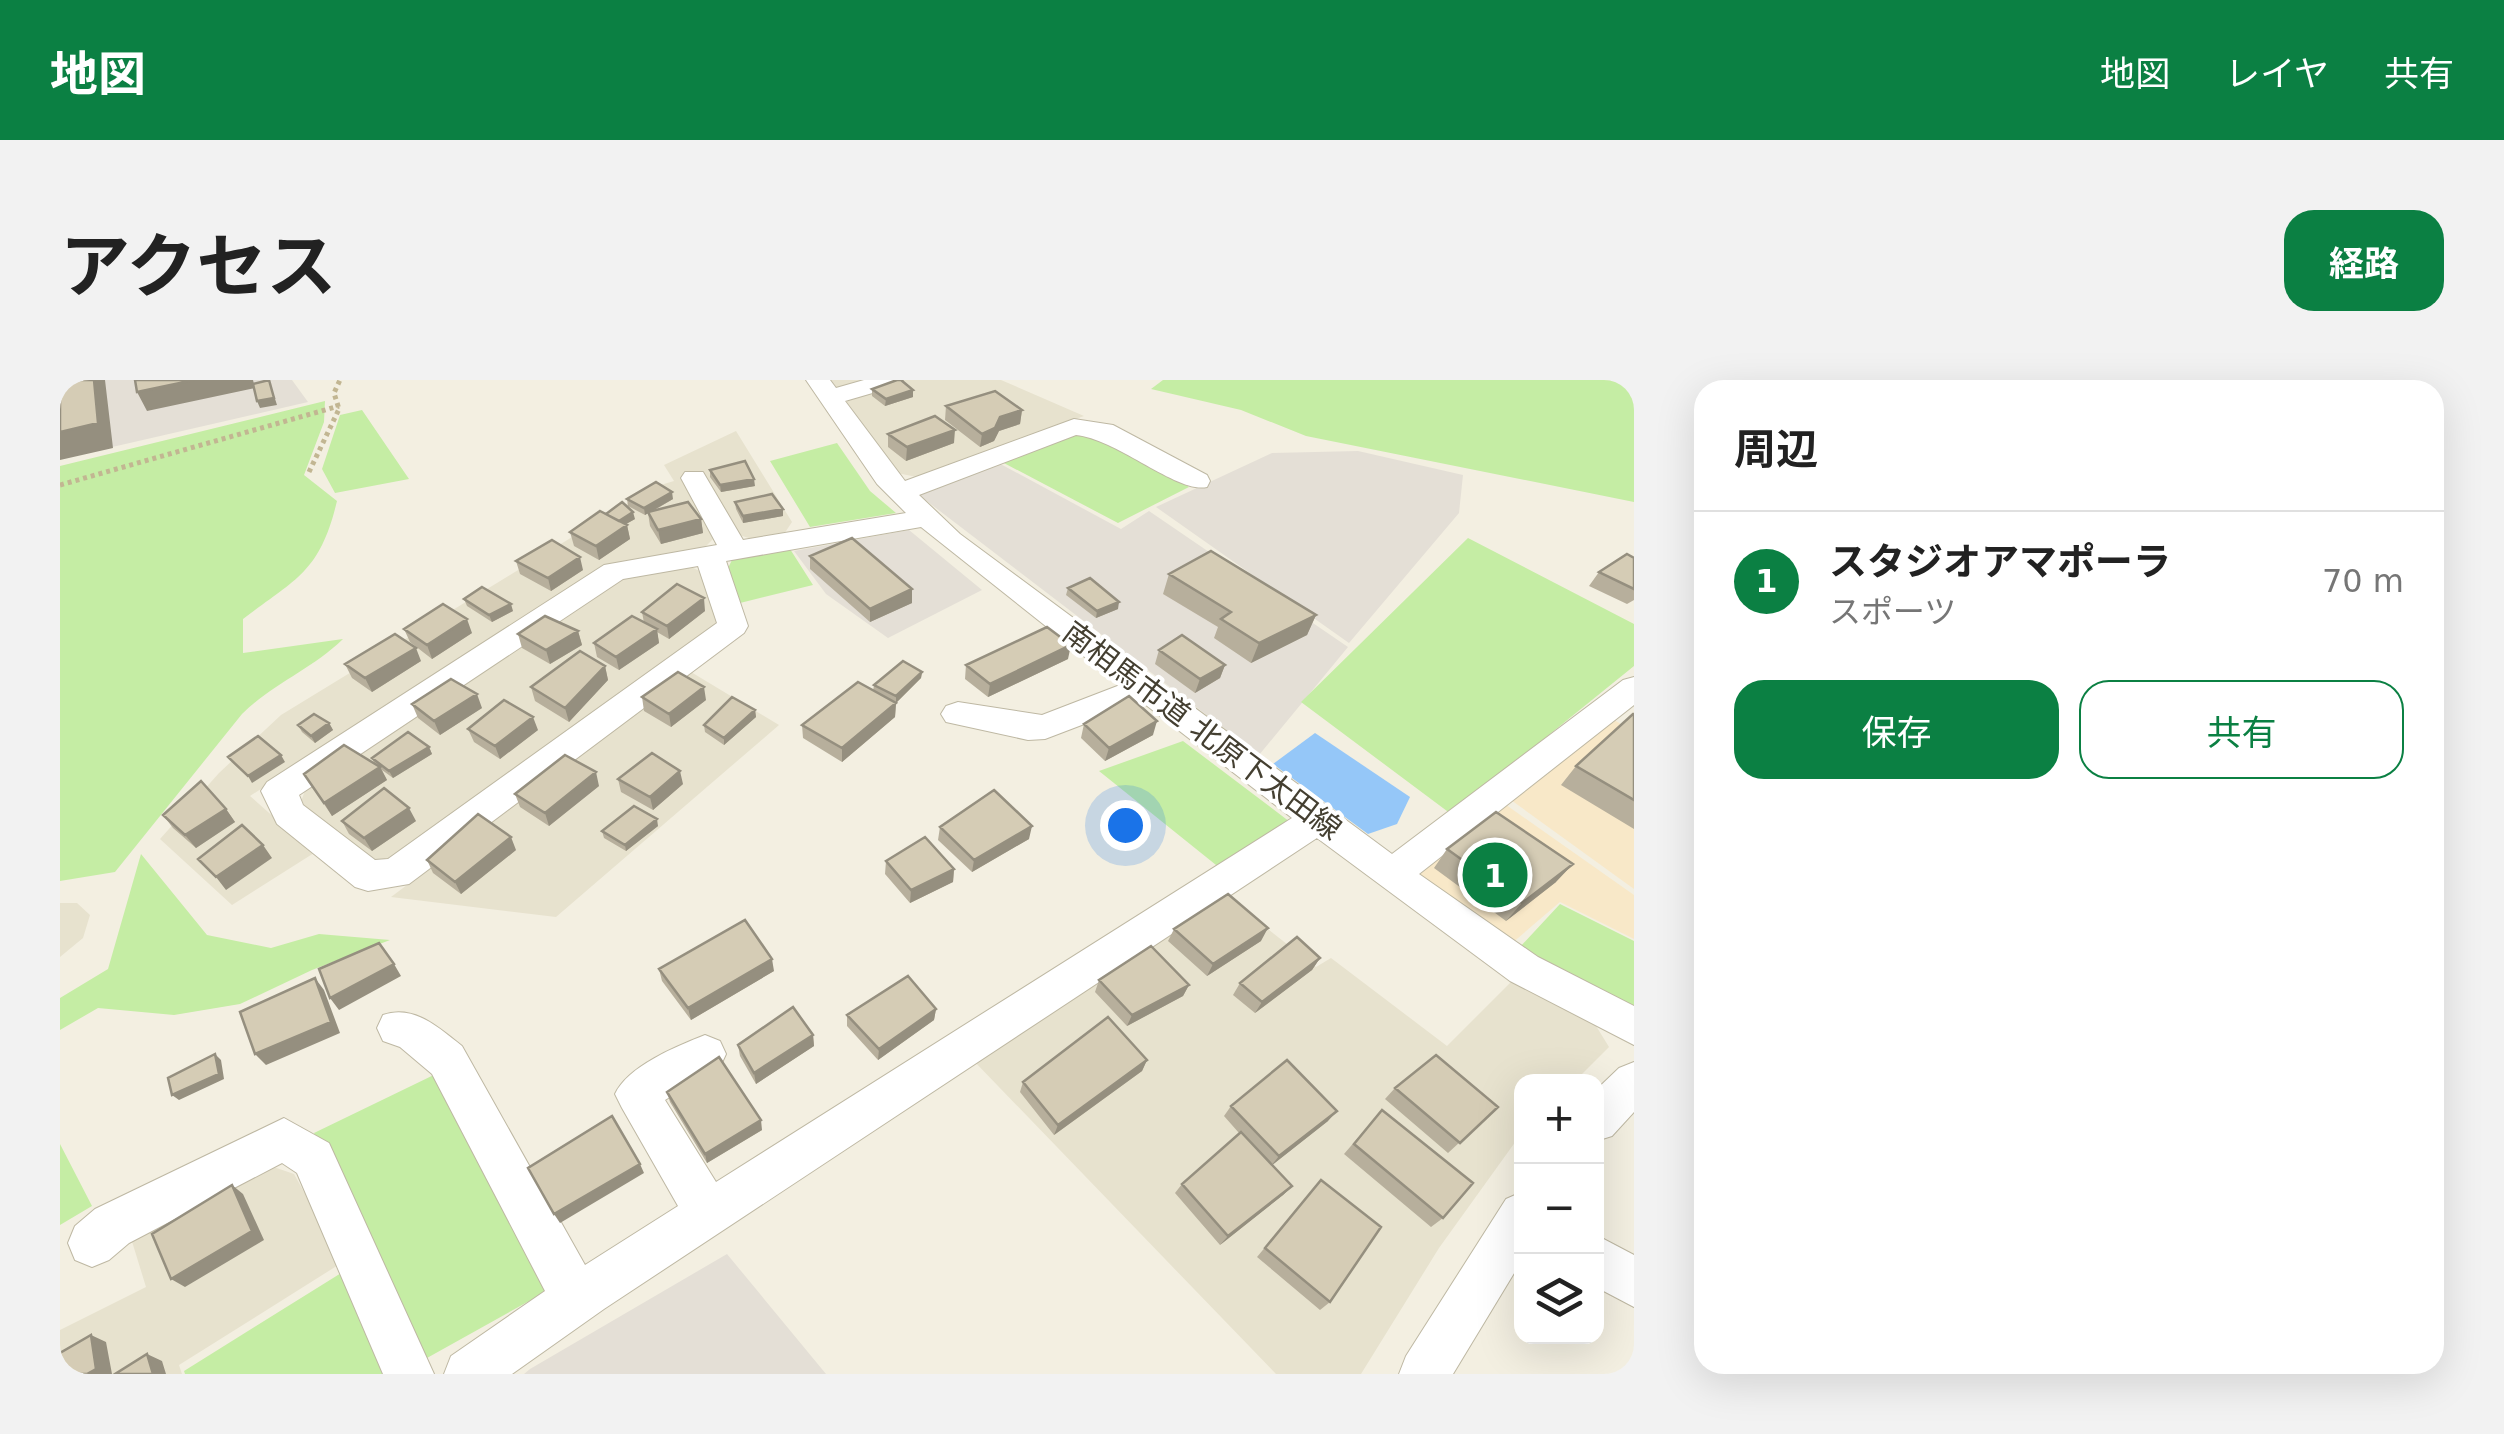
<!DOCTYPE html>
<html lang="ja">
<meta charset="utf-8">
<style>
body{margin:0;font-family:"DejaVu Sans","Noto Sans JP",sans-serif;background:#f2f2f2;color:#222}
.controls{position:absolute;right:30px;bottom:30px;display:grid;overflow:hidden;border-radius:20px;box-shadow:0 10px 40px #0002}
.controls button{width:90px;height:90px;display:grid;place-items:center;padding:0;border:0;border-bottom:2px solid #e0e0e0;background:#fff;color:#222;font:50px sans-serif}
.you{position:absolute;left:1065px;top:445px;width:35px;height:35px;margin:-25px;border:8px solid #fff;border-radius:50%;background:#1a73e8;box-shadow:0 0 0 15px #1a73e833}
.badge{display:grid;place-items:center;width:65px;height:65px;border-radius:50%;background:#0b8043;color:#fff;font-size:32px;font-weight:700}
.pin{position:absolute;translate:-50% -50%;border:5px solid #fff;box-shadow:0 2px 10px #0006}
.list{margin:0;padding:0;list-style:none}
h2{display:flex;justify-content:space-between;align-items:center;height:130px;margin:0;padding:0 40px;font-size:42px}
h2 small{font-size:32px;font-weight:400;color:#767676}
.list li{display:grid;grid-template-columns:65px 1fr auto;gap:30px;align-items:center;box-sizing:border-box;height:140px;padding:0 40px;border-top:2px solid #e0e0e0}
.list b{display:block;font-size:38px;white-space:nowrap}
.list p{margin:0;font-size:32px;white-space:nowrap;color:#767676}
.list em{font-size:32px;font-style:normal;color:#767676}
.actions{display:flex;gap:20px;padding:30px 40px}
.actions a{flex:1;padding:22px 0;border:2px solid #0b8043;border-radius:30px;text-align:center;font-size:35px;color:#0b8043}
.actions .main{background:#0b8043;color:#fff}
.icon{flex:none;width:55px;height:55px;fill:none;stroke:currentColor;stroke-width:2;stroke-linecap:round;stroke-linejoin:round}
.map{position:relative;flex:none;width:1574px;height:994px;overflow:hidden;border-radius:30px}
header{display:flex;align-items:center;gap:60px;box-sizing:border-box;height:140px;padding:0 50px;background:#0b8043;color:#fff}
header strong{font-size:48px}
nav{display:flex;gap:55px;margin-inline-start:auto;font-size:35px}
.intro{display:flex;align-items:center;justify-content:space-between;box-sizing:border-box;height:240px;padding:0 60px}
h1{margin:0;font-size:70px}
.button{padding:25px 45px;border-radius:30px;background:#0b8043;color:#fff;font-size:35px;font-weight:700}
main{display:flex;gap:60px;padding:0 60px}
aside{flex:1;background:#fff;border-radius:30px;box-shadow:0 10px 40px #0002}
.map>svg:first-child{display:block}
.residential{fill:#e7e2ce}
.commercial{fill:#f8e8c8}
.industrial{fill:#e4dfd6}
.green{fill:#c5eda4}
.water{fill:#95c7f8}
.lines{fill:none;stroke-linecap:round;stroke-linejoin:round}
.minor-casing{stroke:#beb8a3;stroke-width:2}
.path{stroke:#c2b692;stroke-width:5;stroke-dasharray:4 4;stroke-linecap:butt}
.minor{fill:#fff;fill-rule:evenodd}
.wall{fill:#b7af9c}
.shaded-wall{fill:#958f7f}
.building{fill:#d5ccb5;stroke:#958f7f;stroke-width:2.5}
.labels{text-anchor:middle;stroke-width:8;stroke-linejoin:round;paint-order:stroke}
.street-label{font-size:30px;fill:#443f31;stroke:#fff}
</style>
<header>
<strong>地図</strong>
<nav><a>地図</a><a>レイヤ</a><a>共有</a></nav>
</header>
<div class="intro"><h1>アクセス</h1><a class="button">経路</a></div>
<main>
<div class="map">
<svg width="1574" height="994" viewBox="0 0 1574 994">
<rect width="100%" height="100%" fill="#f3efe1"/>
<path class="residential" d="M771,0H941L1024,36L857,97L837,93Z
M676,51L732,142L724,154L695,160L676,154L654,158L644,168L548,184L190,416L254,473L172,525L100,459L159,393L221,335L594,107L614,101L604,85Z
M629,186L642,192L661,235L655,247L337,478L311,480L240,424L248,403L560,198Z
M631,292L719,345L496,537L331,517Z
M1170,519L1256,587L1271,578L1387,666L1453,600L1533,641L1549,667L1515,701L1462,702L1461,754L1379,868L1301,994H1216L912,679L1027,599Z
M0,523H17L30,535L23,558L0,577Z
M199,782L234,794L283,882L119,985L122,994H0V950L86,907L70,855Z"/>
<path class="commercial" d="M1551,338L1574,352V509L1451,420Z
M1442,422L1574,515V559L1500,522L1451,564L1351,492Z"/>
<path class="industrial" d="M0,0H232L248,22L0,79Z
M1298,71L1403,95L1399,133L1289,263L1096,127L1212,73Z
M935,81L1061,149L1089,131L1288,267L1199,375L855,112Z
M849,150L922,210L828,258L766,214L734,171Z
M667,874L766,994H464L470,989Z"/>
<path class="green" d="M1103,0H1570L1574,4V122L1246,56L1181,30L1091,9Z
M265,21L264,42L244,95L277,121C260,192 237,198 183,239V273L283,259C251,290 212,304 182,334L55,492L0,501V86Z
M302,30L349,99L275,113L262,89L280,35Z
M1019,52L1053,60L1129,107L1058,143L942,82Z
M777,63L810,111L836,133L750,147L710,81Z
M1408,158L1574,244V286L1391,434L1241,322Z
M730,169L753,205L680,223L666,192L672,180Z
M1123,361L1230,442L1161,489L1039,391Z
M81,474L147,555L211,568L259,554L330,560L252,590L180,624L114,635L38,628L0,650V618L48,589Z
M1500,524L1574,561V627L1459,568Z
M382,691L489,910L367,978L254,753Z
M0,764L32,826L0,845Z
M286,890L330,994H125L124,991Z"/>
<path class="water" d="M1255,353L1350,417L1337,444L1308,454L1213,384Z"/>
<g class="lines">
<defs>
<path id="minor" d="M746,0H770L776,8L804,0H843L840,5L785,21L845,101L1014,39L1053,45L1147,95L1150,101L1147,107C1118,114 1057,59 1016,55L859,115L900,154L1332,474L1563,300L1574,297V325L1359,494L1478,577L1574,626V665L1450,601L1257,458L544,929L452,994H384L391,976L485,911L372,694L340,667L323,661L317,648L323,635C354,624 379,648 402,666L525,885L618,826L562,728L555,714C568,686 617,666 645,655L660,661L666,674L660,687L605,720L656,802L1232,438L1082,322L985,359L968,360L886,342L881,334L886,326L898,322L982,335L1060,305L861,147L666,181L688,246L684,253L349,504L308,511L295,507L217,444L201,411L207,402L544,185L657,165L621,98L625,92H643L683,160L846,133L817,104ZM638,186L657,243L328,479L315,480L243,425L239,415L563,199Z
M1574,682V732L1552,756L1536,761V710L1559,688Z
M224,738L269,763L374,994H323L237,793L222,783L69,863L49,880L32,887L15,880L8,863L15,846L35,829Z
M1462,812V880L1393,994H1339L1346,976L1446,819Z
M1536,855L1574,875V927L1536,907Z"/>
</defs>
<use href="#minor" class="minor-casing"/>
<path class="path" d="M249,92L279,29L274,13L280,0
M0,105L279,26"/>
<use href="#minor" class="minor"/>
</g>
<path class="wall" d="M812,9L853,17L825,26L812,16Z
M886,26L962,30L960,44L939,51L934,61L920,67L885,40Z
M828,54L894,63L846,81L828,67Z
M650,90L695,106L661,112L650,97Z
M567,119H613L593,131L641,139L643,153L601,164L590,146L588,133L585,135L568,126Z
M675,122L723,129V136L683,143L676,129Z
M546,134L575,139L566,144L567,145L570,159L539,180L514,166L510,152Z
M750,176L852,223L810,242L750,189Z
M1574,178V220L1567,224L1529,206L1539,192Z
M456,181L523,190L491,211L460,194Z
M1109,194L1256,235L1247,255L1191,283L1154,258L1158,247L1103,214Z
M1008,208L1058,229L1036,238L1006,215Z
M404,219L453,231L432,242L407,226Z
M645,231L609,259L597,252L599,263L559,290L537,277L534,263L584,243L582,232Z
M344,249L412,253L372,279L350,262Z
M518,251L522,265L490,284L462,268L458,254Z
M1099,270L1165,285L1160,298L1135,313L1095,284Z
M1008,279L928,317L905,299L906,285Z
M361,281L312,312L292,298L285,284Z
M545,286L548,300L509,342L475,321L471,307Z
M862,292L861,298L836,323L835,337L782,382L743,358L742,345L813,311L814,305Z
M582,317L646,320L611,347L584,331Z
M352,324L422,328L380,355L358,338Z
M695,330L696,337L664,365L645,352L644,345Z
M1574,334V449L1501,405L1516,386Z
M269,343L273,350L255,363L242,352L238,345Z
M1024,344L1093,355L1045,381L1021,358Z
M408,349L478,350L440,379L414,362Z
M369,367L372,374L333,398L322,390L327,400L272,436L244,394L314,383L312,378Z
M558,399L623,404L593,430L561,412Z
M539,406L489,446L460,427L455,414Z
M166,429L175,442L136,468L113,448L103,435Z
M282,441H356L312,471L289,454Z
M598,446L566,471L544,458L542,451Z
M880,447L969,459L912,492L878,460Z
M1387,469L1496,502L1446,541L1374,488Z
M456,470L401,514L373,493L367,480Z
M826,481L894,489L893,502L850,523L825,494Z
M1114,549L1201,561L1147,596L1108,561Z
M1260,578L1252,590L1195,633L1173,615L1180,603Z
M599,589L714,591L631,640L602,601Z
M1039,600L1129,605L1123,616L1067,646L1035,612Z
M876,629L874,640L818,680L787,646V635Z
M753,655L754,666L696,704L680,676L678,665Z
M1087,680L1082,691L994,755L960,712L963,702Z
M1335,708L1438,727L1388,773L1325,719Z
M607,712L702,750L647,783L610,722Z
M1171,726L1268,741L1212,785L1232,806L1223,815L1160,865L1115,813L1122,804L1179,753L1164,736Z
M1322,730L1383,838L1371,847L1284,774Z
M1261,800L1270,922L1260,930L1197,877Z"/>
<path class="shaded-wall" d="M34,0H45L53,68L0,80V52Z
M134,0H193L195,8L87,31L77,12Z
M209,0L217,25L200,28L197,21Z
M853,10V17L825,26L826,19Z
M962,30L960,44L939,51L934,61L920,67L922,54L940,37Z
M895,50L894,63L846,81L847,67Z
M694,99L695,106L661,112L660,105Z
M612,112L613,119L585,135L584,128Z
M723,129V136L683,143V136Z
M573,132L575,139L559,148L558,141Z
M641,139L643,153L601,164L598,150Z
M567,145L570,159L539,180L536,166Z
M520,177L523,190L491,211L488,198Z
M852,209V223L810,242V229Z
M644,218L645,231L609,259L607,246Z
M1059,222L1058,229L1036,238L1037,231Z
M451,224L453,231L432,242L429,235Z
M1256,235L1247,255L1191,283L1199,263Z
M407,239L412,253L372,279L367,265Z
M597,249L599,263L559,290L556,277Z
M518,251L522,265L490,284L486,270Z
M1011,265L1008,279L928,317L930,304Z
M356,268L361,281L312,312L305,298Z
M1165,285L1160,298L1135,313L1140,299Z
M545,286L548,300L509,342L505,328Z
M862,292L861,298L836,323L835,337L782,382V368L836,323V316Z
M644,307L646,320L611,347L609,334Z
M417,314L422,328L380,355L374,341Z
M695,330L696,337L664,365V358Z
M473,337L478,350L440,379L435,366Z
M1097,341L1093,355L1045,381L1049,368Z
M269,343L273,350L255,363L251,356Z
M369,367L372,374L333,398L329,391Z
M221,375L225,382L192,403L188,396Z
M320,387L327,400L272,436L264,423Z
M620,391L623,404L593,430L590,417Z
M536,392L539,406L489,446L485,433Z
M349,428L356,441L312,471L304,458Z
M166,429L175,442L136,468L125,455Z
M597,439L598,446L566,471L565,465Z
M972,446L969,459L912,492L914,480Z
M451,457L456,470L401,514L395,502Z
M203,465L212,478L166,510L156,497Z
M1513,484L1496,502L1446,541L1462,523Z
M894,489L893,502L850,523L851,510Z
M1208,548L1201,561L1147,596L1153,584Z
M1260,578L1252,590L1195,633L1202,622Z
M712,579L714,591L631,640L628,628Z
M334,584L341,596L279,630L270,618Z
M255,598L264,610L280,653L206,685L195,674Z
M1129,605L1123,616L1067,646L1072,635Z
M876,629L874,640L818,680L819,669Z
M753,655L754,666L696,704L694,693Z
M155,674L161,680L164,699L119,720L112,715Z
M1087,680L1082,691L994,755L998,745Z
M1277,731L1268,741L1211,786L1219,776Z
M701,740L702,750L647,783L645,774Z
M580,784L584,793L500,843L494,834Z
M172,805L183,814L204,860L125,907L111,899Z
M1232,806L1223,815L1160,865L1168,856Z
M31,955L46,962L52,994H27Z
M87,974L102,981L106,994H93Z"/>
<path class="building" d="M0,0H34L38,43L0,52Z
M75,0H134L77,12Z
M209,0L214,18L197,21L193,4Z
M837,0H841L853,10L826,19L812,9Z
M935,11L962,30L940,37L935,48L922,54L886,26Z
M875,36L895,50L847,67L828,54Z
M685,81L694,99L660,105L650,90Z
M596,102L612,112L584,128L567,119Z
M712,114L723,129L683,136L675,122Z
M562,122L573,132L559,141L546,134Z
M628,122L641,139L598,150L588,132Z
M540,131L567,145L536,166L510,152Z
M792,158L852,209L810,229L750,176Z
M492,160L520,177L488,198L456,181Z
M1151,171L1256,235L1199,263L1161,239L1171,232L1109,194Z
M1567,174L1574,178V209L1539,192Z
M1030,198L1059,222L1037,231L1008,208Z
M617,204L644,218L607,246L582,232Z
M422,207L451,224L429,235L404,219Z
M383,224L407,239L367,265L344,249Z
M485,236L518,251L486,270L458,254Z
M572,236L597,249L556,277L534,263Z
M987,247L1011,265L930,304L906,285Z
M335,254L356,268L305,298L285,284Z
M1122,255L1165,285L1140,299L1099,270Z
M520,271L545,286L505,328L471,307Z
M843,281L862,292L836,316L814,305Z
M618,292L644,307L609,334L582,317Z
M391,299L417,314L374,341L352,324Z
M798,302L836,323L782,368L742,345Z
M1069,316L1097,341L1049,368L1024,344Z
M672,317L695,330L664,358L644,345Z
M444,320L473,337L435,366L408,349Z
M254,334L269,343L251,356L238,345Z
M1573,334H1574V420L1516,386Z
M348,352L369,367L329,391L312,378Z
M198,356L221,375L188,396L168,377Z
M284,365L320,387L264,423L244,394Z
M592,373L620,391L590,417L558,399Z
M505,375L536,392L485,433L455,414Z
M141,401L166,429L125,455L103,435Z
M324,408L349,428L304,458L282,441Z
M934,410L972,446L914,480L880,447Z
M574,426L597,439L565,465L542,451Z
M1436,432L1513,484L1462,523L1387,469Z
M418,434L451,457L395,502L367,480Z
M182,445L203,465L156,497L138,479Z
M865,457L894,489L851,510L826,481Z
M1168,514L1208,548L1153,584L1114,549Z
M685,540L712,579L628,628L599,589Z
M1237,557L1260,578L1202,622L1180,603Z
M319,563L334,584L270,618L259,589Z
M1091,566L1129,605L1072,635L1039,600Z
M848,596L876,629L819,669L787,635Z
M255,598L271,642L195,674L180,632Z
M733,627L753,655L694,693L678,665Z
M1048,637L1087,680L998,745L963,702Z
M155,674L159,694L112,715L108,698Z
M1376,675L1438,727L1400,763L1335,708Z
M659,677L701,740L645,774L607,712Z
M1227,680L1277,731L1219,776L1171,726Z
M1322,730L1413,803L1383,838L1294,764Z
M552,736L580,784L494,834L468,788Z
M1181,752L1232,806L1168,856L1122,804Z
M1261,800L1321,847L1270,922L1205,868Z
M172,805L192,851L111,899L92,854Z
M31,955L36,989L27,994H0V973Z
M87,974L93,994H55Z"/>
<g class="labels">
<g class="street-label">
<text transform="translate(1142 351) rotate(37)" y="10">南相馬市道 北原下太田線</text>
</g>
</g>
</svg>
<div class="controls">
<button>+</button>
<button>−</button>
<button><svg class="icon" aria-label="layers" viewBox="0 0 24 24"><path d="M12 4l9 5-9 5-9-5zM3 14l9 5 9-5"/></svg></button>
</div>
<div class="you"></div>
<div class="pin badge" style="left:1435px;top:495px">1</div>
</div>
<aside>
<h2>周辺<small></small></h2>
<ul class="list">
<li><span class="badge">1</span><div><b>スタジオアマポーラ</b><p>スポーツ</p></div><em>70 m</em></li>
</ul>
<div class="actions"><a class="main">保存</a><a>共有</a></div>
</aside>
</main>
